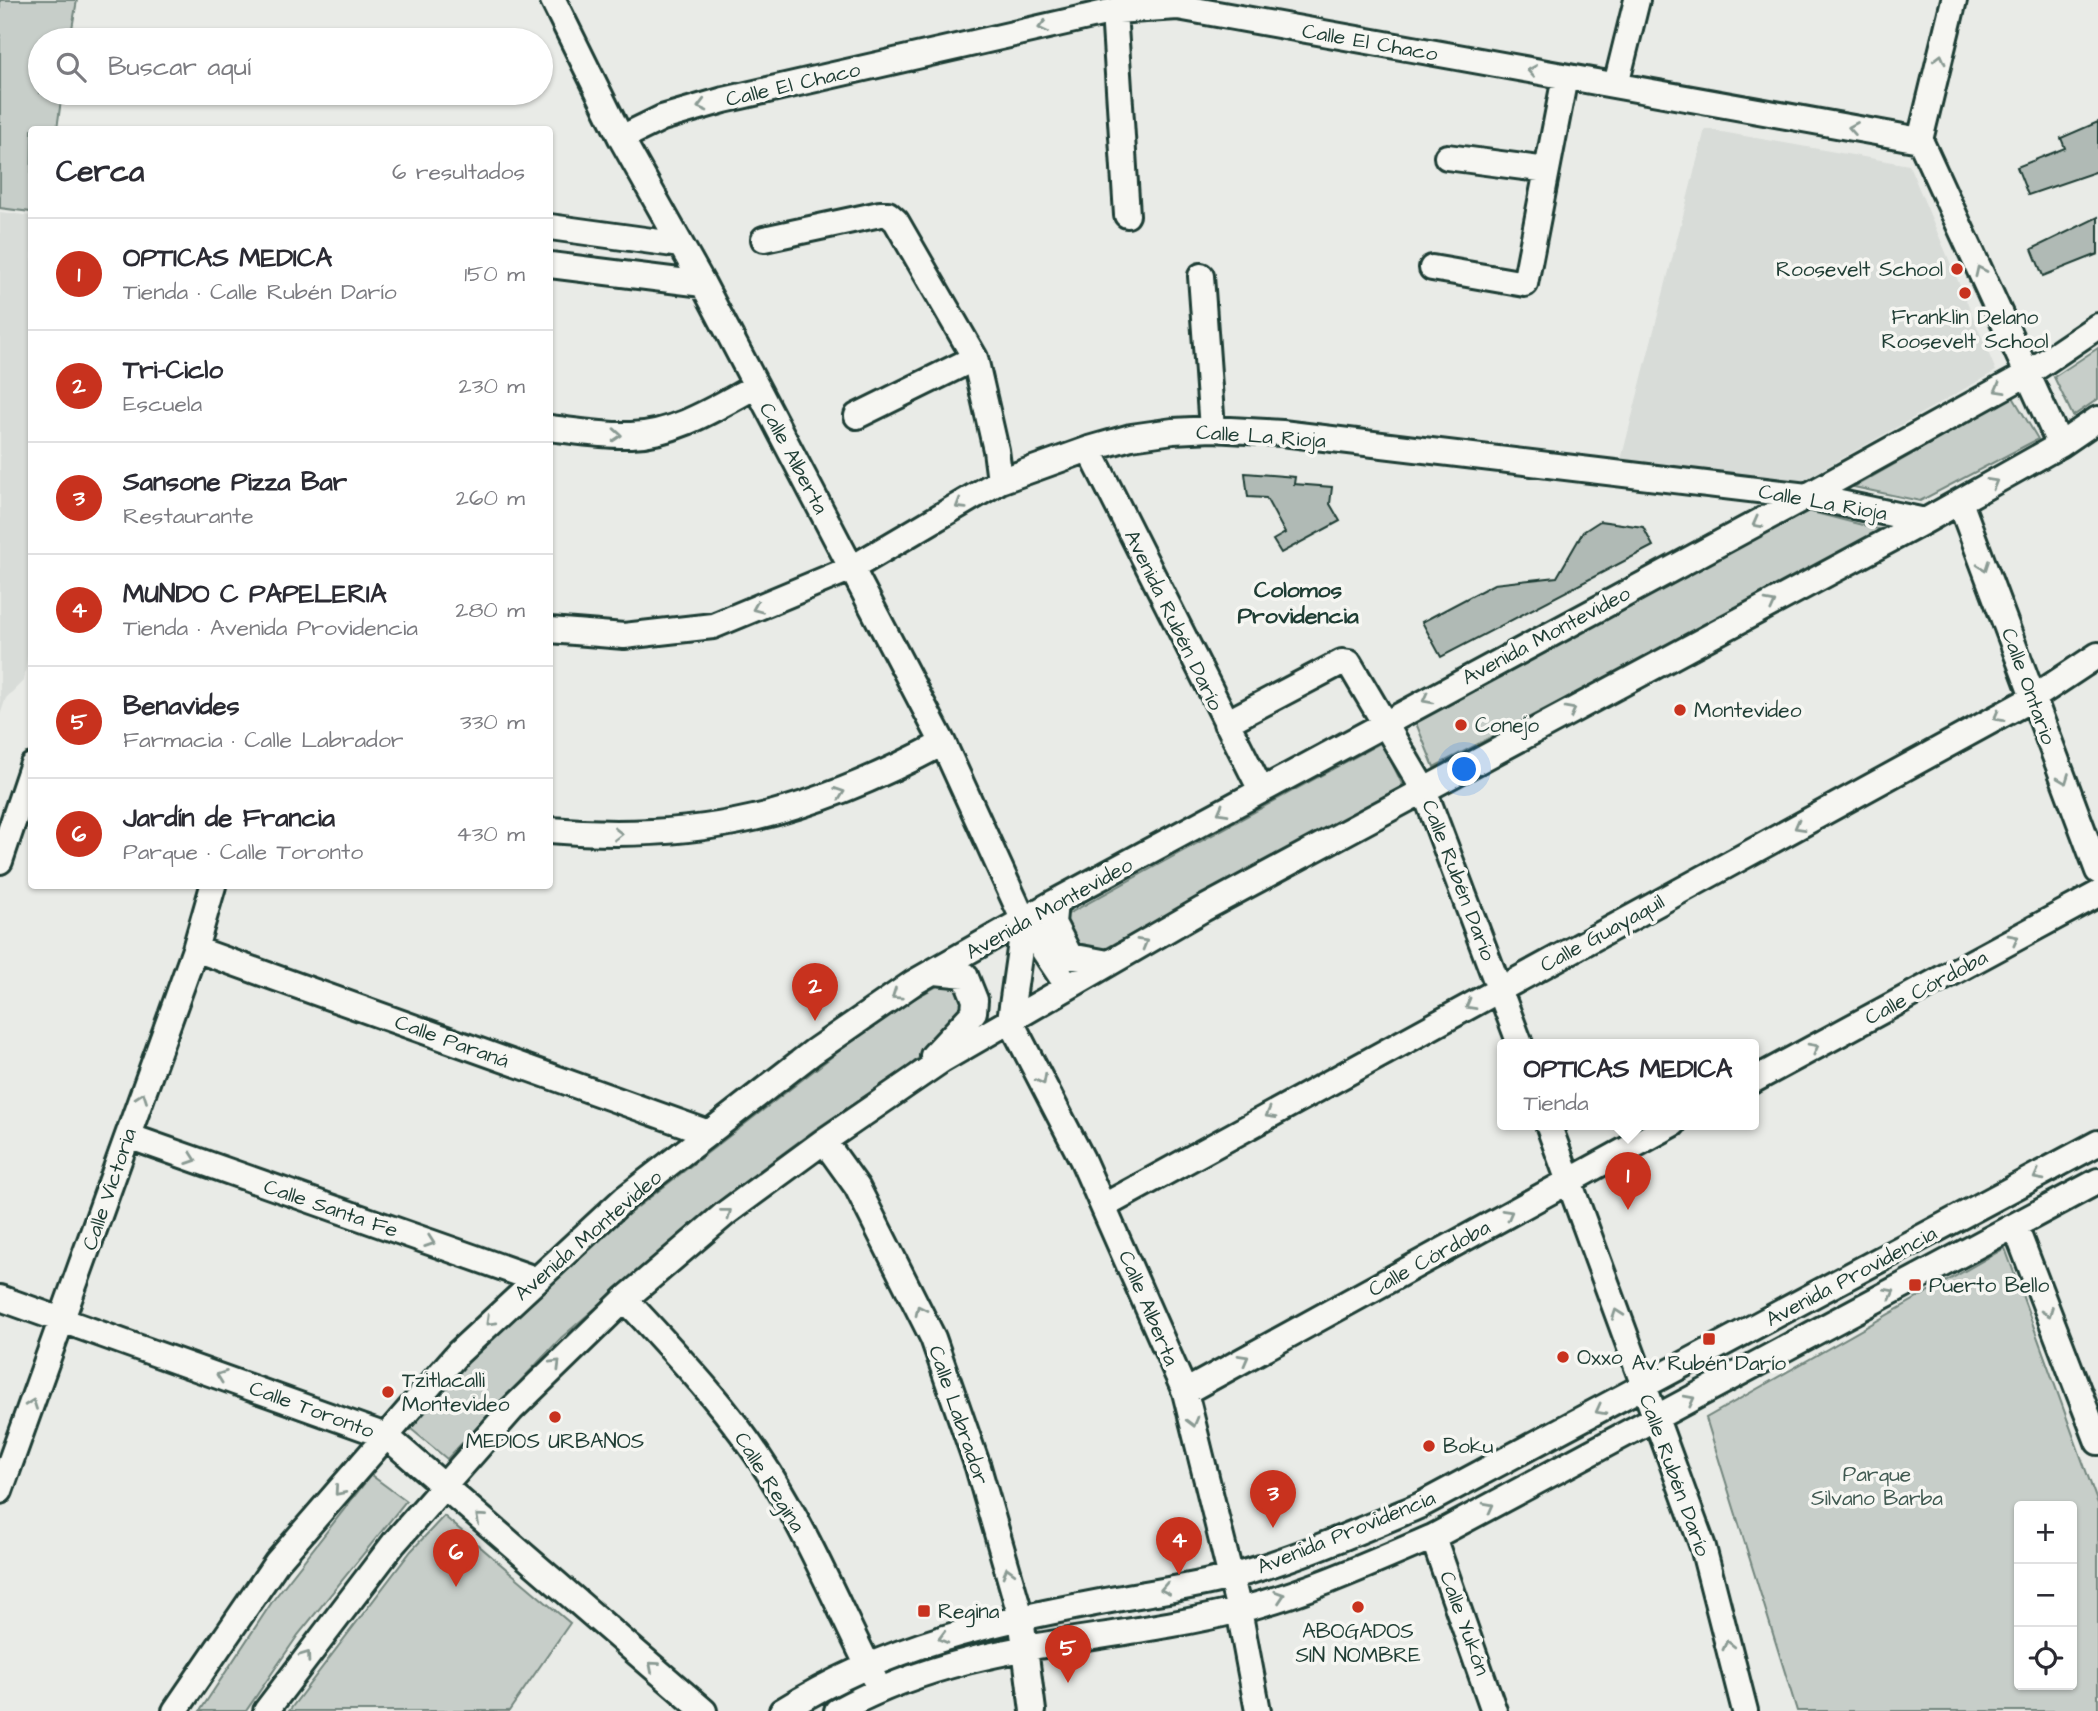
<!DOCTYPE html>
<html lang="es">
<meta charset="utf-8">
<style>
body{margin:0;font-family:"Architects Daughter",sans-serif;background:#f7f7f7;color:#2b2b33}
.controls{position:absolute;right:21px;bottom:21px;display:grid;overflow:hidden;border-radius:7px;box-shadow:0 2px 5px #0004}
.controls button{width:63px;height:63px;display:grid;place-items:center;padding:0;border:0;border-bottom:2px solid #e1e1e2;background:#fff;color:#2b2b33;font:35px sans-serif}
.you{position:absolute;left:1465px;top:770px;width:24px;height:24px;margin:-18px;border:5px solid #fff;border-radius:50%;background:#1a73e8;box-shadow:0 0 0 10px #1a73e833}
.badge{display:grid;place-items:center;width:46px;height:46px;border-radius:50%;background:#c8321e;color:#fff;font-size:23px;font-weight:700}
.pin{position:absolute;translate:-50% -58px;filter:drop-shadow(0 2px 4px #0008)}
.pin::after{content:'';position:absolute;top:37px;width:24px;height:21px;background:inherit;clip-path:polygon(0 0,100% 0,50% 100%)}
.popup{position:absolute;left:1497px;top:1039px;width:262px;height:91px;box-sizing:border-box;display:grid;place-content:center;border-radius:7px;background:#fff;filter:drop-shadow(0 2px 5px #0005);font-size:23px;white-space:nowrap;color:#7c7c81}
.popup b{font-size:26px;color:#2b2b33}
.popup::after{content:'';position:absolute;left:50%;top:100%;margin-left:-14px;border:14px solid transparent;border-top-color:#fff}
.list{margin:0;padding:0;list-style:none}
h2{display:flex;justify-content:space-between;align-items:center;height:91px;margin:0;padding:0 28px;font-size:30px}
h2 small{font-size:23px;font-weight:400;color:#7c7c81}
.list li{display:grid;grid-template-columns:46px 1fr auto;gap:21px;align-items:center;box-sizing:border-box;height:112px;padding:0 28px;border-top:2px solid #e1e1e2}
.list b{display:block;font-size:26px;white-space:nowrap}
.list p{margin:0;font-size:23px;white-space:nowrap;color:#7c7c81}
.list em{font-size:23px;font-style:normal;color:#7c7c81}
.icon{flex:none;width:38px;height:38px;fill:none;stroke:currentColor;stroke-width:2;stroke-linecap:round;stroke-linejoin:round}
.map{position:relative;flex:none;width:2098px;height:1711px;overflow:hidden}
.search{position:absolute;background:#fff;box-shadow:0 2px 5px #0004;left:28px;top:28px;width:525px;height:77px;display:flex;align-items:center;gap:18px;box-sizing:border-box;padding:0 24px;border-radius:38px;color:#7c7c81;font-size:26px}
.panel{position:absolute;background:#fff;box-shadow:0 2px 5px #0004;left:28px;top:126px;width:525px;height:763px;border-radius:7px}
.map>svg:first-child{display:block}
.built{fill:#d8dcd8}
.green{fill:#c7cec9;stroke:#73867e;stroke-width:2;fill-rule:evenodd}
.building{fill:#b0bab5;stroke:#1f3d34;stroke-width:2}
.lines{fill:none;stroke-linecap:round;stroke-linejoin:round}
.minor-casing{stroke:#1f3d34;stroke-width:30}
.minor{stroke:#f6f6f2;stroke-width:24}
.oneway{stroke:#8a9a93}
.poi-dot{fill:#c8321e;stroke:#f6f6f2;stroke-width:2.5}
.labels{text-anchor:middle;stroke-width:7;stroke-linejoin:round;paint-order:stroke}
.street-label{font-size:21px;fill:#1f3d34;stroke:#f6f6f2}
.poi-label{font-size:21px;fill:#1f3d34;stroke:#f6f6f2;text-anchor:start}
.park-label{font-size:21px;fill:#415a52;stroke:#f6f6f2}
.neighbourhood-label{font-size:23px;font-weight:bold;fill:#1f3d34;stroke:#f6f6f2}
</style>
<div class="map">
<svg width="2098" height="1711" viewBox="0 0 2098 1711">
<rect width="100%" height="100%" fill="#e9ebe7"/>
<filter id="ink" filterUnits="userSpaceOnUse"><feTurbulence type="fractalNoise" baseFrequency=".0143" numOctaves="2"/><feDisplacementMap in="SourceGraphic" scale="14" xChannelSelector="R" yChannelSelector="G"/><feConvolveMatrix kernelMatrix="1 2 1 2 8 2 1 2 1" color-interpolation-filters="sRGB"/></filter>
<g filter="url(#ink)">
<path class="built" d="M1705,129L1909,165L1996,371L1795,485L1620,464Z
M0,212L32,216V626L24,680L6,698L0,715Z"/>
<path class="green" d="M0,0H77L70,40H40V93H62L57,129L32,130L31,212L0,208Z
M2098,348V399L2073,416L2054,377Z
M2013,397L2038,439L1920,501L1854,487Z
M1804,510L1886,531L1434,767L1413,716Z
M1382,742L1403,786L1094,955L1078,952L1055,921Z
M957,975L970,1015L908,1067L813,1131L724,1197L561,1338L447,1459L405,1424L454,1370L604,1233L843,1048L910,1001Z
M2005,1248L2098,1504V1711H1797L1706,1418ZM2072,1506V1685H2019V1506Z
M371,1475L406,1501L298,1635L246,1711H200L274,1599Z
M444,1516L570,1623L509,1711H289L411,1551Z"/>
<path class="building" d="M2098,122V171L2028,195L2017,167L2065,148L2061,138Z
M2098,217V254L2043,276L2032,249Z
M1245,473L1295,477L1294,484L1332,487L1330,504L1340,521L1281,553L1273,540L1285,533L1266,498L1248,497Z
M1600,521L1643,527L1653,546L1441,657L1422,622L1494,584L1557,577L1583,532Z"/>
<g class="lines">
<defs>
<path id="minor" d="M553,0L621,138L703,284L943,743L1024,921L1068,987
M1954,0L1920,140L2060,445
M1114,11L1127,215
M1616,85L1637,0
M621,138L662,118L724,100L1114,11L1178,7L1920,140
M1447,157L1547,170
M550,227L681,245
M764,239L880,214H888L896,221L975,358L996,450L1000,481
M550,265L703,284
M1432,268L1525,284L1565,77
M1201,276L1212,429
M857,416L975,358
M550,428C576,431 604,436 631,435C676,434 717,407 756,386
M1089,449L1261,790
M1960,502L2098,871
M550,630L624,636L713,626L852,568L1000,481L1089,449L1131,437L1173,431L1212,429L1282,433L1807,496L1925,521
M1226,723L1342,662L1349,663L1424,790L1520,1044
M550,830C701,843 811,814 943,743
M0,861L32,766
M1055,902L1053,923L1070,956L1108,963
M1024,921L1010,1020L1082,1159L1185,1392L1239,1610L1258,1711
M195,949L709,1133
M933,1056L974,1012L975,1000L965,975L935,972
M1754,1080L2098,894
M1548,1124L1703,1547L1745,1711
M128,1136L535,1279
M824,1141L857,1187L933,1338L978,1467L1021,1617L1033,1711
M1104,1206L2033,698L2098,655
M2015,1226L2098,1442
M0,1298L386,1436L704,1711
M625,1299C676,1354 729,1409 769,1473C810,1538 839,1609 874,1678
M1185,1392L1673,1124
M0,1491L195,949L213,886
M1433,1537L1494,1711
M175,1711L277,1562L458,1353L625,1198L813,1052L913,983L1055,902L1807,496L2027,374L2098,326
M266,1711L394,1543L511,1410L625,1299L726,1213L824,1141L942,1060L1203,909L1925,521L2060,445L2098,419
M782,1711C889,1644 993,1622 1116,1599C1154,1592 1193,1587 1230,1577C1295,1559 1357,1532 1419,1506L2098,1143
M837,1711C968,1639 1099,1645 1239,1610C1306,1593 1370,1564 1433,1537L2098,1181"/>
</defs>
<use href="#minor" class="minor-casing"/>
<use href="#minor" class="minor"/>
</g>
<defs><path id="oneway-chevron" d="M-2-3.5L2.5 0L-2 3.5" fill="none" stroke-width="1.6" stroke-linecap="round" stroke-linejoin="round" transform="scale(1.75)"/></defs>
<g class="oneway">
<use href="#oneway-chevron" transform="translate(1043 27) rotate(167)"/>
<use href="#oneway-chevron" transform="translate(1940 59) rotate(-76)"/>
<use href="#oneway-chevron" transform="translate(1532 71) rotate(-170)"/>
<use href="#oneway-chevron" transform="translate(702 106) rotate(165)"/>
<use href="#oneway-chevron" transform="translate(1853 128) rotate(-170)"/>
<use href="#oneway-chevron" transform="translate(1980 271) rotate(-115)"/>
<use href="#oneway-chevron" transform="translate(1999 389) rotate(151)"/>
<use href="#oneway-chevron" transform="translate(617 435) rotate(4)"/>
<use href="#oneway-chevron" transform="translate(1993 483) rotate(-30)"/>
<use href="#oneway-chevron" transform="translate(960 505) rotate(149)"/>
<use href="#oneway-chevron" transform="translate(1757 523) rotate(152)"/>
<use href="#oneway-chevron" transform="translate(1984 566) rotate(70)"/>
<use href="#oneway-chevron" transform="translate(1771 604) rotate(-28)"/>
<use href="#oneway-chevron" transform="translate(757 608) rotate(157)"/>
<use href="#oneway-chevron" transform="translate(1427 699) rotate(152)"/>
<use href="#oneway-chevron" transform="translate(1571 711) rotate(-28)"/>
<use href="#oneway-chevron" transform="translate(1998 717) rotate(151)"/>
<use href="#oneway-chevron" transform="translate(2064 779) rotate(69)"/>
<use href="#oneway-chevron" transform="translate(840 793) rotate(-20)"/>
<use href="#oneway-chevron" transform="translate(1222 811) rotate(151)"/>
<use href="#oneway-chevron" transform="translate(1799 826) rotate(151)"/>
<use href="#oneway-chevron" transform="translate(618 834)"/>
<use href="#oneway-chevron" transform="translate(2014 939) rotate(-28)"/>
<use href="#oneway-chevron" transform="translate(1143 943) rotate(-30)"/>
<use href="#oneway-chevron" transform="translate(896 995) rotate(146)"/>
<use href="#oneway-chevron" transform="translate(1470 1005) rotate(151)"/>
<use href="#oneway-chevron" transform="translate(1814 1048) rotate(-28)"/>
<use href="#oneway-chevron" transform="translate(1042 1080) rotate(62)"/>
<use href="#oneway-chevron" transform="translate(142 1097) rotate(-70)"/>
<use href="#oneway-chevron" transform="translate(1270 1114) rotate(151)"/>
<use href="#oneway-chevron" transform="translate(192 1159) rotate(19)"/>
<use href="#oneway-chevron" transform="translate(2038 1176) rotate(152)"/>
<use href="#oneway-chevron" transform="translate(727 1213) rotate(-38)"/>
<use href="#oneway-chevron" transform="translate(1508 1214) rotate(-29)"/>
<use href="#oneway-chevron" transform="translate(430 1242) rotate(19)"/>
<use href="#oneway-chevron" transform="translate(1890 1293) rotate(-28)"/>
<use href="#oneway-chevron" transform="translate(920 1310) rotate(-116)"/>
<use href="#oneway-chevron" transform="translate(2048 1312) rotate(69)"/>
<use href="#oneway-chevron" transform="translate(1617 1314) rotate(-110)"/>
<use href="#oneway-chevron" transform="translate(490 1321) rotate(136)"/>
<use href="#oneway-chevron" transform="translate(1244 1359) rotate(-29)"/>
<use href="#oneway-chevron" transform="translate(556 1364) rotate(-45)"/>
<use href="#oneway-chevron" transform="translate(221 1376) rotate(-160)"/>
<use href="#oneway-chevron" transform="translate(1690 1400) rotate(-28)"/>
<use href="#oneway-chevron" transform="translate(32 1404) rotate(-70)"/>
<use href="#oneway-chevron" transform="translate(1600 1410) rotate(152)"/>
<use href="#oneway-chevron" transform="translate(1193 1422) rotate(75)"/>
<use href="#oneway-chevron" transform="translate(339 1491) rotate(131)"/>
<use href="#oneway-chevron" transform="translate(1489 1507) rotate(-28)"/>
<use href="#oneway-chevron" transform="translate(480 1518) rotate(-139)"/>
<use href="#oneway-chevron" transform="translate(1008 1572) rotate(-106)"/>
<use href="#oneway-chevron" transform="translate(1165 1589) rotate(169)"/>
<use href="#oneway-chevron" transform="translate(1280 1596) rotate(-18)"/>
<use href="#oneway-chevron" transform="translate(943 1638) rotate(165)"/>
<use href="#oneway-chevron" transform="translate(1728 1645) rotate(-104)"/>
<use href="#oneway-chevron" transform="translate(306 1656) rotate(-54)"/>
<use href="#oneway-chevron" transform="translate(653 1666) rotate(-139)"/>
</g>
</g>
<g class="poi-dot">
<circle cx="1957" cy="269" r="7"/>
<circle cx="1965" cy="293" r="7"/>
<circle cx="1680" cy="710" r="7"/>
<circle cx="1461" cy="725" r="7"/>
<rect x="1908" y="1278" width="14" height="14" rx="3.5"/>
<rect x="1702" y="1332" width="14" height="14" rx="3.5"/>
<circle cx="1563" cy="1357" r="7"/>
<circle cx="388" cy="1392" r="7"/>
<circle cx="555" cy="1417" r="7"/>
<circle cx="1429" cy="1446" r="7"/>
<circle cx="1358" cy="1607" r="7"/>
<rect x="917" y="1604" width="14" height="14" rx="3.5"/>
</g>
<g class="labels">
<g class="street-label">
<text transform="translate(1370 42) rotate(10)" y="7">Calle El Chaco</text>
<text transform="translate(793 84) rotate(-13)" y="7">Calle El Chaco</text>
<text transform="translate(1261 436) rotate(4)" y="7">Calle La Rioja</text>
<text transform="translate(794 458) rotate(62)" y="7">Calle Alberta</text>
<text transform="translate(1823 502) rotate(10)" y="7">Calle La Rioja</text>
<text transform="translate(1174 620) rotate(64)" y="7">Avenida Rubén Darío</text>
<text transform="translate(1546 635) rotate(-28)" y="7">Avenida Montevideo</text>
<text transform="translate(2029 686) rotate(70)" y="7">Calle Ontario</text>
<text transform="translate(1459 880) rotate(69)" y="7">Calle Rubén Darío</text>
<text transform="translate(1049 908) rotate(-29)" y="7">Avenida Montevideo</text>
<text transform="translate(1602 933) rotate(-29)" y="7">Calle Guayaquil</text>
<text transform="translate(1926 987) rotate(-28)" y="7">Calle Córdoba</text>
<text transform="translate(452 1041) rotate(20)" y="7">Calle Paraná</text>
<text transform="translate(109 1189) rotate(-71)" y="7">Calle Victoria</text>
<text transform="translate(331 1208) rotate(19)" y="7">Calle Santa Fe</text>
<text transform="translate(588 1235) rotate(-41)" y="7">Avenida Montevideo</text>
<text transform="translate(1429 1258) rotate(-29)" y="7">Calle Córdoba</text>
<text transform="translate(1851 1276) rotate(-28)" y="7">Avenida Providencia</text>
<text transform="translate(1149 1308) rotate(67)" y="7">Calle Alberta</text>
<text transform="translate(312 1409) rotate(20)" y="7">Calle Toronto</text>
<text transform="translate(959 1415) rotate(71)" y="7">Calle Labrador</text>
<text transform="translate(1675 1475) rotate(70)" y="7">Calle Rubén Darío</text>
<text transform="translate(770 1482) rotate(58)" y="7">Calle Regina</text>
<text transform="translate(1346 1532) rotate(-22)" y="7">Avenida Providencia</text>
<text transform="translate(1465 1623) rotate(70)" y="7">Calle Yukón</text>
</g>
<g class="poi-label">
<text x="1943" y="276" text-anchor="end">Roosevelt School</text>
<text x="1965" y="324" text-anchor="middle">Franklin Delano<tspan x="1965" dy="24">Roosevelt School</tspan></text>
<text x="1694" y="717">Montevideo</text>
<text x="1475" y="732">Conejo</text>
<text x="1929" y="1292">Puerto Bello</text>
<text x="1577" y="1364">Oxxo</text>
<text x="1709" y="1370" text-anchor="middle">Av. Rubén Darío</text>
<text x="402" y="1387">Tzitlacalli<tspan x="402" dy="24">Montevideo</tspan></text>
<text x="555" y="1448" text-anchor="middle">MEDIOS URBANOS</text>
<text x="1443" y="1453">Boku</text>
<text x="938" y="1618">Regina</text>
<text x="1358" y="1638" text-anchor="middle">ABOGADOS<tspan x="1358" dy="24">SIN NOMBRE</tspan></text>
</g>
<g class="park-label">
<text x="1877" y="1481">Parque<tspan x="1877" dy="24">Silvano Barba</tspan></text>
</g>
<g class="neighbourhood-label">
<text x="1298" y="597">Colomos<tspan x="1298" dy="26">Providencia</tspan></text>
</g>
</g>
</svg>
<div class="controls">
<button>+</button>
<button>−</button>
<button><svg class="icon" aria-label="locate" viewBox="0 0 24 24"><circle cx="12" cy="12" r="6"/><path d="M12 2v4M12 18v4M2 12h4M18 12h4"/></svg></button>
</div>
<div class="you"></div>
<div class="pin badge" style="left:1628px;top:1210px">1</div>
<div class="popup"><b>OPTICAS MEDICA</b>Tienda</div>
<div class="pin badge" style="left:815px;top:1021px">2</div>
<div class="pin badge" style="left:1273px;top:1528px">3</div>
<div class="pin badge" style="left:1179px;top:1575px">4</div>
<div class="pin badge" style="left:1068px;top:1683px">5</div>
<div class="pin badge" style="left:456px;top:1587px">6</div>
<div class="search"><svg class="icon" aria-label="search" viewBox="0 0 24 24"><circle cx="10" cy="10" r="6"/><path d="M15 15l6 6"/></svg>Buscar aquí</div>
<section class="panel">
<h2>Cerca<small>6 resultados</small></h2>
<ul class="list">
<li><span class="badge">1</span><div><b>OPTICAS MEDICA</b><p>Tienda · Calle Rubén Darío</p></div><em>150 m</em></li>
<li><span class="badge">2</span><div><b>Tri-Ciclo</b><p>Escuela</p></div><em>230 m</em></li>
<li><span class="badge">3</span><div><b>Sansone Pizza Bar</b><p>Restaurante</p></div><em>260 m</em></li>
<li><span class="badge">4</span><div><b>MUNDO C PAPELERIA</b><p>Tienda · Avenida Providencia</p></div><em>280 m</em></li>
<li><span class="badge">5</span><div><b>Benavides</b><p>Farmacia · Calle Labrador</p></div><em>330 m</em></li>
<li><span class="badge">6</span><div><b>Jardín de Francia</b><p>Parque · Calle Toronto</p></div><em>430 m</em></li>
</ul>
</section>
</div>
